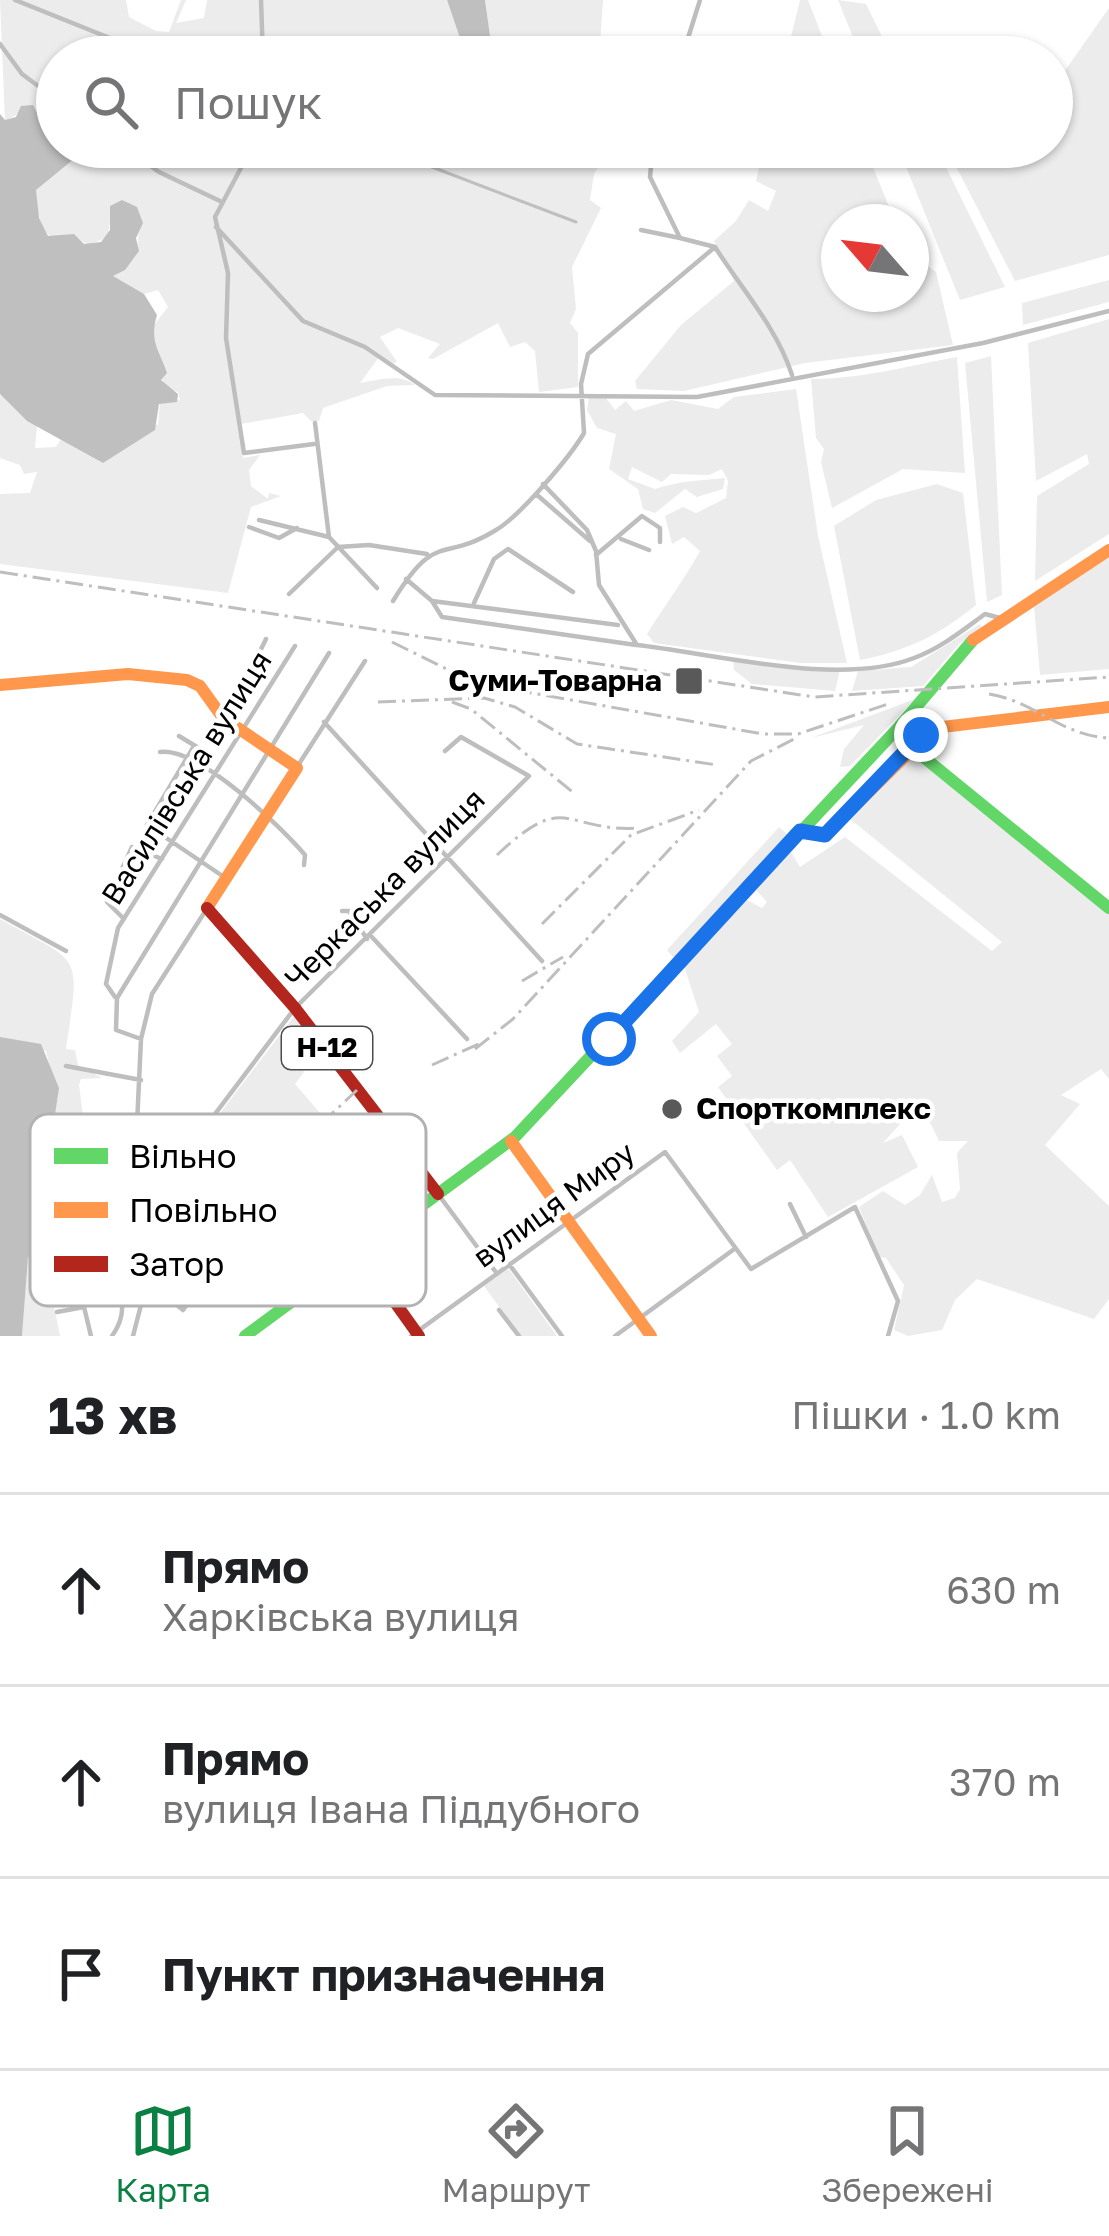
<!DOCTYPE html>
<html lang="uk">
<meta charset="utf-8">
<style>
body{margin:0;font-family:"Golos Text",sans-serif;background:#f6f6f6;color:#202124}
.compass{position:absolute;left:821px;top:204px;width:108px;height:108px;border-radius:50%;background:#fff;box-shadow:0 3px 9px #0004;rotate:298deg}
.stop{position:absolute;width:36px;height:36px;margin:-27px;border:9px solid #1a73e8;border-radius:50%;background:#fff}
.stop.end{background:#1a73e8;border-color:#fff;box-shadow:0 3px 12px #0008}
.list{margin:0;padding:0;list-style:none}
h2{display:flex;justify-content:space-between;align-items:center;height:156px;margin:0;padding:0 48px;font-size:51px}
h2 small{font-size:39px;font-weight:400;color:#757577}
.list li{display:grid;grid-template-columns:78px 1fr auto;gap:36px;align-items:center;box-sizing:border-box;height:192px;padding:0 48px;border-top:3px solid #e0e0e0}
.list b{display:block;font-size:45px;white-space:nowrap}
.list p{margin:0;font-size:39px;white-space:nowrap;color:#757577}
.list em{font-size:39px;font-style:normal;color:#757577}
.icon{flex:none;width:66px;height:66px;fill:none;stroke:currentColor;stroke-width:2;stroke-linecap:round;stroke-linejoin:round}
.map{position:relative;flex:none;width:1109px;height:1336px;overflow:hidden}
.search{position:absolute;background:#fff;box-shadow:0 3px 9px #0004;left:36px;right:36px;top:36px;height:132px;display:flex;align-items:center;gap:30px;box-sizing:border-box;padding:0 42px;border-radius:66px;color:#757577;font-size:45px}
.sheet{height:732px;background:#fff}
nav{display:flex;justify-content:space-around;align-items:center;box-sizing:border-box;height:168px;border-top:3px solid #e0e0e0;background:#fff;font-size:33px;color:#757577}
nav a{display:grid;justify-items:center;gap:6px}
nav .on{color:#0b8043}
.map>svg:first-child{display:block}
.green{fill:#ececec}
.water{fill:#bfbfbf}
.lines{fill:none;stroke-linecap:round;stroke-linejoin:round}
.stream{stroke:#bfbfbf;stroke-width:3}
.street{stroke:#bebebe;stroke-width:4.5}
.fast{stroke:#63d668;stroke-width:12}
.slow{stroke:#ff974d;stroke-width:12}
.jam{stroke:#b3261e;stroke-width:12}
.rail{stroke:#bebebe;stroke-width:3;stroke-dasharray:18 6 3 6;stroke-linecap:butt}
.route{stroke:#1a73e8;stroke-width:15}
.poi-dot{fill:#595959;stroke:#fff;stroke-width:4.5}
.labels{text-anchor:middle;stroke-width:9;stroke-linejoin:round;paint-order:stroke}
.shield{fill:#fff;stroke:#4c4c4c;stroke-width:3}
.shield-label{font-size:27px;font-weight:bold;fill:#000}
.poi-label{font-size:30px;font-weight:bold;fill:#000;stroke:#fff;text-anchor:end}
.street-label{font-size:30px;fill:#000;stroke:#fff}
.key{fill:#fff;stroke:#b2b2b2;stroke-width:3}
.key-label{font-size:33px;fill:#000}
</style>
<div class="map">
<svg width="1109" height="1336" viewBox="0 0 1109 1336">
<rect width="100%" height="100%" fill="#fff"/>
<path class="green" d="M0,0H126L129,17L156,31L169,32L181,0H186L176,23L204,18L207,0H447L462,44L452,57H57V122L40,119L33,106L5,121Z
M485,0H603L599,57H493Z
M800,0H808L830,57H786Z
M838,0L866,4L892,57H861Z
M1109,8V255L1015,281L946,147H1052V89Z
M70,147H611L594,174L590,200L601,208L572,267L576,309L570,323L578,333V387L539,392L535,351L525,342L510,347L498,323L433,359L428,358L440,344L398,328L380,337L397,362L391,365L379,357L360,383C378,380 400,373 415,385L387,386L323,408L319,421L312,422L303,413L241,424L243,458L260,455L249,470L251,486L268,499L269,493L281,496L251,507L228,593L0,564V494L30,493L37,472L24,474L20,465L0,458V394L37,426L35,448L56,447L61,439L103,463L158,424L160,403L180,400L178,392L164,387L151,329L168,307L158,290L144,294L112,276L138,244L139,214L110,221L108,237L88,245L77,238L53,240C41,229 31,203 37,187C39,182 67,164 75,158Z
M764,147H865L895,222H839V294H911V253L936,272L953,345L805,363L684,391L637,389L635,381L681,325L734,281L714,241L736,221L749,200L768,211L776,191L756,181Z
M898,147H936L1005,287L960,300Z
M1109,280V302L1023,325L1022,303Z
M1109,319V534L1035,581L1037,496L1089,464L1087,454L1036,481L1028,343Z
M991,356L1002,595L987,602L965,363Z
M957,357L965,473L903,469L832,508L821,462L824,449L816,438L811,379C861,379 907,366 957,357Z
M796,389L818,536L847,663H800L654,643L647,634C665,605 684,580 700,551L684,537L672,544L665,516L683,507L696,513L726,498L728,481L722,469L709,475L671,474L662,482L632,467L628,479L655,489C683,480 699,481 725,478L723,489L697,497L685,489L655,513L643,509L638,489L609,469L616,434L597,428L587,410L589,397H605L615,410L626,401L634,411L671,400L718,409L734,397Z
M937,484L963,493L976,605C939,635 907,651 860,660L834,526L876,500Z
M1109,555V669L1040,675L1034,606Z
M980,624L982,630L959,644L923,686L852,691L858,671L911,667Z
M733,661L840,670L835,691L752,684L734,670Z
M915,699L850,766L840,767L844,749L864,725L811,738Z
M905,758H923L1109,911V1079L1101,1069L1061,1095L1080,1104L1045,1145L1109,1206V1299L1094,1319L977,1279L955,1300L942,1330L908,1336L894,1330L904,1285L886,1258L878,1257L859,1207L883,1191L905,1205L920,1195L932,1175L942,1202L955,1198L960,1189L957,1153L968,1141H939L925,1112L900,1124L883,1143L902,1135L918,1167L828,1217L790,1160L777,1170L718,1087L732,1076L717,1056L732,1044L716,1024L680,1053L672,1041L699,1012L684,966L747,900L762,908L767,902L756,890L791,852L800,867L845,837L992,951L1002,942L850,819Z
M779,827L788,835L674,958L667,950Z
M0,919C84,966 80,950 66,1049L75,1050L78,1065L102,1078L81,1079L79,1085L100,1247L82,1288L52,1296L60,1336H22L28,1258L47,1227L40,1213L57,1098L46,1051L0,1037Z
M295,1015L302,1031L295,1043L305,1044L307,1035L320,1053L316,1063L300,1061L304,1072L295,1084L326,1120L274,1162L249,1161L258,1170L249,1181L229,1174L249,1140L234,1131L213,1158V1173L232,1181L214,1210L224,1201L249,1238L254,1241L256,1231H262L291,1253L296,1264L273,1262L258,1267L194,1216L169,1180Z
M508,1268L557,1336H520L484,1286Z"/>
<path class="water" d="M447,0H485L493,57H452L462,44Z
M33,105L40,119L57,122V147H70L75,158L36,190L39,218L48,236L74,234L84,244L101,242L110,230V206L122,200L137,207L143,223L136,238L139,251L125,270L113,276L144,294L157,315C149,342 159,349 167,373L161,380L178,394L177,402L159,404L155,430L103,463L27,421L0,394V114L5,120L16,117L21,106Z
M0,1037L41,1044L59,1088L40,1213L45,1226L28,1258L22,1336H0Z"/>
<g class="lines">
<path class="stream" d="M432,167L576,222"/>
<path class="street" d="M15,0L157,57
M261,0L263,57
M0,44L22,74L57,100
M682,57L700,0
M124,147L159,172L220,201
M252,147L215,217L228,273L226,338L244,453L314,444
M653,147L650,177L680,238L715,247C741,288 777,328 792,375
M216,227L303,321L365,347L435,395L697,397L983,343L1109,311
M641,230L680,238
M315,423L329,537L377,588
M543,484L587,530L596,551L599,585L637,645C716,654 840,687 914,658C941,648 963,630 985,614L1004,619
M536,494L590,541
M259,520L329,537
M249,527L279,538L297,528
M621,539L649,550
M338,547L369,545L427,554
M596,555L642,516L660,528V542
M406,579L432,601L618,625
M289,594L338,547
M393,601C437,529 441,564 496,530C520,516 570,457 584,433L581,384L588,354L715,247
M432,601L442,617L636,645
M474,603L494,559L508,549L573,592
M226,720L266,639
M324,722L542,961
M179,736L197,747
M194,746L147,825L224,877
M160,752C199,747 280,826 305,855L304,865
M297,767L365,661
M342,911H349L367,939
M0,915L66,951
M124,919L107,902L132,847L162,859
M370,935L467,1039
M115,997L106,984L118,928L295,646
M141,1039L116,1030L117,998L329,653
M66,1066L141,1080
M115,1129L118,1172
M88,1189L118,1172L138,1174
M441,1198L495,1271
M790,1204L806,1237
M135,1213L144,1208L295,1008L529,776L461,737L445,751
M509,1264L562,1336
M123,1295L146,1280L183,1310L231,1247
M499,1310L519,1336
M57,1312L84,1307L91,1336
M112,1336C128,1314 123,1295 112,1272
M133,1336L150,1270L136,1146L141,1039L152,994L206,910
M411,1336L665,1152L751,1269L855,1207L898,1301L888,1336
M615,1336L733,1250"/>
<path class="fast" d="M910,746L1109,908
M245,1336L515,1137L899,727L973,640"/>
<path class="slow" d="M973,640L1109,550
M0,685L128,674L187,680L200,686L223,718L297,768L207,908
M800,831L825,835L934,728L1109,707
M511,1141L651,1336"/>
<path class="jam" d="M207,908L295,1008L438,1194
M359,1252L419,1336"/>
<path class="rail" d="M0,572L814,697L1109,677
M392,642L475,683L763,734H798L888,704
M989,694C1034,701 1062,736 1109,738
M378,702L484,698L515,707L577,744L717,765
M452,702L471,709L575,794
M497,855C568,788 563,833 640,828
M542,924L631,835L699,810
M522,981L563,957
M475,1049L513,1019L751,761L796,738
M432,1065L483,1042
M324,1186L380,1120
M255,1197L287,1156L357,1090
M223,1233L261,1181"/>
</g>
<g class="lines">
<path class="route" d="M609,1039L800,831L825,835L921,735"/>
</g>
<g class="poi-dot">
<rect x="674" y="666" width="30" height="30" rx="6"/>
<circle cx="672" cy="1109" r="12"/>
</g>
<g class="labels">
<rect class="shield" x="282" y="1027" width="90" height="42" rx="9"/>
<g class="shield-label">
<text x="327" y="1057">Н-12</text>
</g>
<g class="poi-label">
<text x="662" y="691">Суми-Товарна</text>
<text x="696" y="1119" text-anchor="start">Спорткомплекс</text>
</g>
<g class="street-label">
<text transform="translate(187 778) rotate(-58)" y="10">Василівська вулиця</text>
<text transform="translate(385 889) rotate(-45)" y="10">Черкаська вулиця</text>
<text transform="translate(554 1205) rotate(-36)" y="10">вулиця Миру</text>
</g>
</g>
<rect x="30" y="1114" width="396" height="192" rx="18" class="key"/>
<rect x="54" y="1148" width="54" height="16" fill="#63d668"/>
<rect x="54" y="1202" width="54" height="16" fill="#ff974d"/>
<rect x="54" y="1256" width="54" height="16" fill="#b3261e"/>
<g class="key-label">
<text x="129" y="1168">Вільно</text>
<text x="129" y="1222">Повільно</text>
<text x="129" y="1276">Затор</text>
</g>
</svg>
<svg class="compass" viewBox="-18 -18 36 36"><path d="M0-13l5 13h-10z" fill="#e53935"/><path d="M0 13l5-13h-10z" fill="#757577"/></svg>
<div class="stop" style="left:609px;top:1039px"></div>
<div class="stop end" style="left:921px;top:735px"></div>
<div class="search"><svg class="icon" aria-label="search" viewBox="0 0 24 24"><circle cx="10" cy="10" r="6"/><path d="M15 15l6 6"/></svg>Пошук</div>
</div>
<section class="sheet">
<h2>13 хв<small>Пішки · 1.0 km</small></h2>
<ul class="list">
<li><svg class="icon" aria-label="ahead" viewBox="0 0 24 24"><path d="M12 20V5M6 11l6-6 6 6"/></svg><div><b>Прямо</b><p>Харківська вулиця</p></div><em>630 m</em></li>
<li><svg class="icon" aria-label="ahead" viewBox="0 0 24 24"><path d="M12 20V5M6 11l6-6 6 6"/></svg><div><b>Прямо</b><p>вулиця Івана Піддубного</p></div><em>370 m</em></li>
<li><svg class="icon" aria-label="arrive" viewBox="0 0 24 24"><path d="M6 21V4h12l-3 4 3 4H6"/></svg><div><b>Пункт призначення</b></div></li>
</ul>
</section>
<nav>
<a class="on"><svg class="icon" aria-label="map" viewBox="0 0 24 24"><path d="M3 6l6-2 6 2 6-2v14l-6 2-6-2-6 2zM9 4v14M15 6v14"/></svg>Карта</a>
<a><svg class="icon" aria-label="directions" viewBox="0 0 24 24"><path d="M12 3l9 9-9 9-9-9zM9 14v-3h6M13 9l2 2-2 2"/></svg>Маршрут</a>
<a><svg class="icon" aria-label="saved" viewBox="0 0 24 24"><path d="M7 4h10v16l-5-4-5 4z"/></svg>Збережені</a>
</nav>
